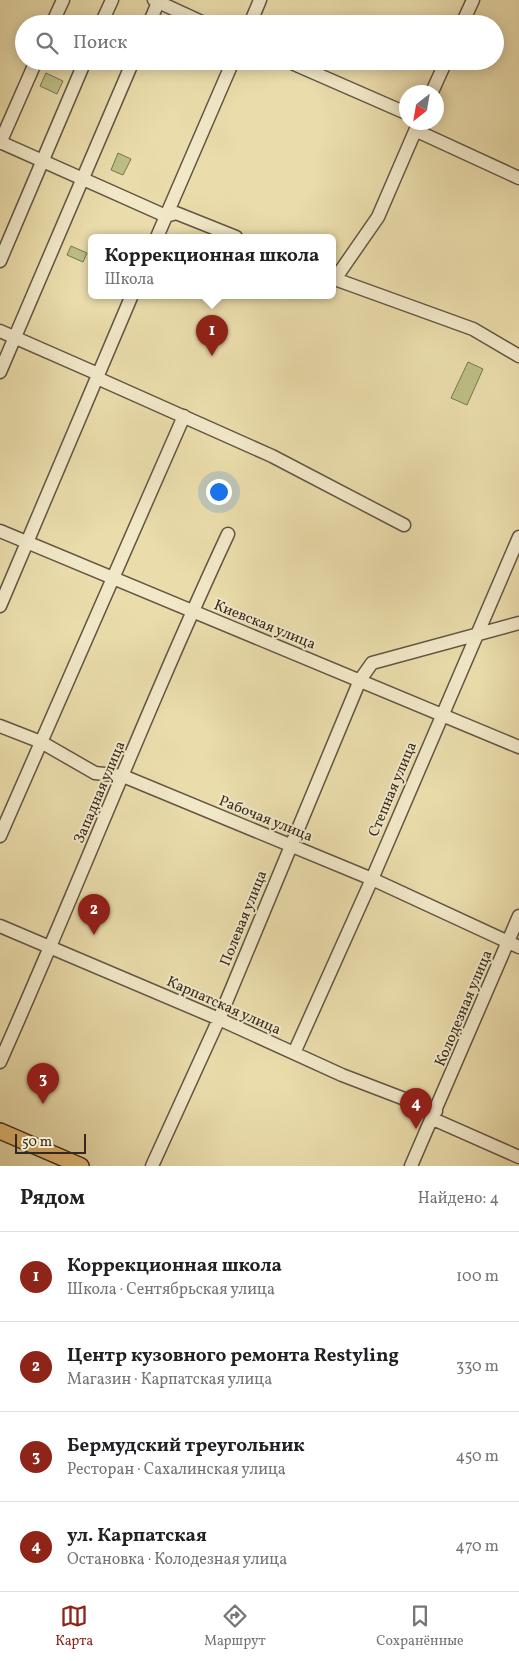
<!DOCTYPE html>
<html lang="ru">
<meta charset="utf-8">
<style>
body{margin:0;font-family:Vollkorn,serif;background:#f6f6f6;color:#202124}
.compass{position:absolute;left:399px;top:85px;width:45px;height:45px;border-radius:50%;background:#fff;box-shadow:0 2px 12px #0003;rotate:211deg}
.scale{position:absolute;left:15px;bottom:12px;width:71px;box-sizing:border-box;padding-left:5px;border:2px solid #362820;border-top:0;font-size:14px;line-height:18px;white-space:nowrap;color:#362820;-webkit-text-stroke:4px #f1e8c8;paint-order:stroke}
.you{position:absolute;left:218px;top:491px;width:18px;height:18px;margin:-12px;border:4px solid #fff;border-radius:50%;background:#1a73e8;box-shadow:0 0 0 8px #1a73e833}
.badge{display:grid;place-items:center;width:32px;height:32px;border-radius:50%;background:#8f2418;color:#fff;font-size:16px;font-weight:700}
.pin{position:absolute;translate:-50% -41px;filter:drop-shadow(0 1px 2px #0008)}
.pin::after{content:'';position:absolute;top:26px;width:18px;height:15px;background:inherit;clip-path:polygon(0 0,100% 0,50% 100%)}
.popup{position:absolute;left:88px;top:234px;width:248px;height:65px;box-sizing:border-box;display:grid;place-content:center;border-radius:8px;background:#fff;filter:drop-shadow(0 1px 4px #0005);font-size:16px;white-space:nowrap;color:#757577}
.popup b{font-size:19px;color:#202124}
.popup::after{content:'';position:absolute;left:50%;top:100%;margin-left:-10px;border:10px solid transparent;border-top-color:#fff}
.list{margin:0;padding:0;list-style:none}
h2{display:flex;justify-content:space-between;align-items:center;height:65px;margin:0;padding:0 20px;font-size:21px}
h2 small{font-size:16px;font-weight:400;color:#757577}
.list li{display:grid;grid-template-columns:32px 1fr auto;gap:15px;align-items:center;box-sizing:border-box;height:90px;padding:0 20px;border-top:1px solid #e0e0e0}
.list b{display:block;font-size:19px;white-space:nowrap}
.list p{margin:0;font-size:16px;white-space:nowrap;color:#757577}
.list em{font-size:16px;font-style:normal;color:#757577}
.icon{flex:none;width:28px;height:28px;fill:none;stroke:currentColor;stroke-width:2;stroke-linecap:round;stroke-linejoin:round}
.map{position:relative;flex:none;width:519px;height:1166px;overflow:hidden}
.search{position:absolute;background:#fff;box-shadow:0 2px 12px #0003;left:15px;right:15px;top:15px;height:55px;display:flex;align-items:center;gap:12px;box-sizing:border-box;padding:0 18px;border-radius:28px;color:#757577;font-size:19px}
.sheet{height:425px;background:#fff}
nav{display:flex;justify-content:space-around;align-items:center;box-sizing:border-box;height:70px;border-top:1px solid #e0e0e0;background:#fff;font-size:14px;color:#757577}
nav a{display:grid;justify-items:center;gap:2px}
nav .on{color:#8f2418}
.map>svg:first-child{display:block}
.green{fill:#bcbf86;stroke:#797453}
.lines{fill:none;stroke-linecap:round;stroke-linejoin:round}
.minor-casing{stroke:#635543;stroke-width:15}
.major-casing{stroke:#362820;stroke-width:18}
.minor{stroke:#f1e8c8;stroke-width:12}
.major{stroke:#e5be76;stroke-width:15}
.labels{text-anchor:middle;stroke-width:4;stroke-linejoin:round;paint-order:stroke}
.street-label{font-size:15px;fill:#362820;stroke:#f1e8c8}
</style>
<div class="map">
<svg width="519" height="1166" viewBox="0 0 519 1166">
<rect width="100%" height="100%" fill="#eadcab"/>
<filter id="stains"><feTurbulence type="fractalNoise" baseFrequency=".004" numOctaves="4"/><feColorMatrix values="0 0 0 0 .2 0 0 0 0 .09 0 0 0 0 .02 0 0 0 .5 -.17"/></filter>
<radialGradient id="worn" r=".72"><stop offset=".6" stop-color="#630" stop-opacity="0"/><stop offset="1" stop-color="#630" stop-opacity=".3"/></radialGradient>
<path class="green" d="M46,73L63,81L57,94L40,86Z
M118,153L131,159L123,175L111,170Z
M71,246L87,253L83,262L67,255Z
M468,362L483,369L467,405L451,398Z"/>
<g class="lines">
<defs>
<path id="minor" d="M154,0L206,24
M52,24L63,0
M101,24L112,0
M149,24L159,0
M250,24L260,0
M462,24L473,0
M287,61L406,113
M432,92L446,61
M417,131L519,178
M0,142L166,216L176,213L236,237
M0,143L36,61
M157,237L233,61
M0,261L85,61
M332,278L473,329L519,356
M335,279L378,217L419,122
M0,331L98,374
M0,372L133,61
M97,378L272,456L404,525
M0,531L519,747
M0,606L132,295
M0,726L41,742L95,773L123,776L372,879L519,947
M0,836L184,416
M0,926L219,1019L342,1075L436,1111
M294,1053L372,879L519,537
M0,1062C78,887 147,708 228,534
M433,1119L519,1157
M152,1166L219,1019L360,680L372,663L519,623
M411,1166L519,916"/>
<path id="major" d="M0,1131L81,1166"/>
</defs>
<use href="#minor" class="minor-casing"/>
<use href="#major" class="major-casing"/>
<use href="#minor" class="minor"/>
<use href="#major" class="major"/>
</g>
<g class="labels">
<g class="street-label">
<text transform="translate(265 624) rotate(22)" y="5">Киевская улица</text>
<text transform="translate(392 789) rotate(-67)" y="5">Степная улица</text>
<text transform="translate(99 792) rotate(-67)" y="5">Западная улица</text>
<text transform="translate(266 818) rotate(22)" y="5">Рабочая улица</text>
<text transform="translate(243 918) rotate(-68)" y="5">Полевая улица</text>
<text transform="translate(224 1005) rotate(24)" y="5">Карпатская улица</text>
<text transform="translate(463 1008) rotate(-67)" y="5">Колодезная улица</text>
</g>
</g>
<rect width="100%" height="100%" filter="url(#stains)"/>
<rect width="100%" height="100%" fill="url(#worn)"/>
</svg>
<svg class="compass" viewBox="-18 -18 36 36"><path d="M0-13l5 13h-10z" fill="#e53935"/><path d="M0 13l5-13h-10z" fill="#757577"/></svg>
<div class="scale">50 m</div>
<div class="you"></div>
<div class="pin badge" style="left:212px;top:356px">1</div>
<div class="popup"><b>Коррекционная школа</b>Школа</div>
<div class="pin badge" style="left:94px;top:935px">2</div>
<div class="pin badge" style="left:43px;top:1104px">3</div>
<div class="pin badge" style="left:416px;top:1129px">4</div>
<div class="search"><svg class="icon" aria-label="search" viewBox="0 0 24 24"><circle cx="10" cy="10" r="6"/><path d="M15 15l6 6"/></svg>Поиск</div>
</div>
<section class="sheet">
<h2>Рядом<small>Найдено: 4</small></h2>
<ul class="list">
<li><span class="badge">1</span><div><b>Коррекционная школа</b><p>Школа · Сентябрьская улица</p></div><em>100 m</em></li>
<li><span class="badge">2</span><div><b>Центр кузовного ремонта Restyling</b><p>Магазин · Карпатская улица</p></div><em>330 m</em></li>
<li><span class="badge">3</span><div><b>Бермудский треугольник</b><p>Ресторан · Сахалинская улица</p></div><em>450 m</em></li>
<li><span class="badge">4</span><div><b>ул. Карпатская</b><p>Остановка · Колодезная улица</p></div><em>470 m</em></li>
</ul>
</section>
<nav>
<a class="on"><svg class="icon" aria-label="map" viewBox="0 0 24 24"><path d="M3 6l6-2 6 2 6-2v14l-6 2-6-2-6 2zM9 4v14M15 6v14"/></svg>Карта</a>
<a><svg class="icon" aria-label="directions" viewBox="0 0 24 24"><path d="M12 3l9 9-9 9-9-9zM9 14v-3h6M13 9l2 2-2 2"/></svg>Маршрут</a>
<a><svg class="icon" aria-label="saved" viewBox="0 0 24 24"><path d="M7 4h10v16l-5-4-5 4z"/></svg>Сохранённые</a>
</nav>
